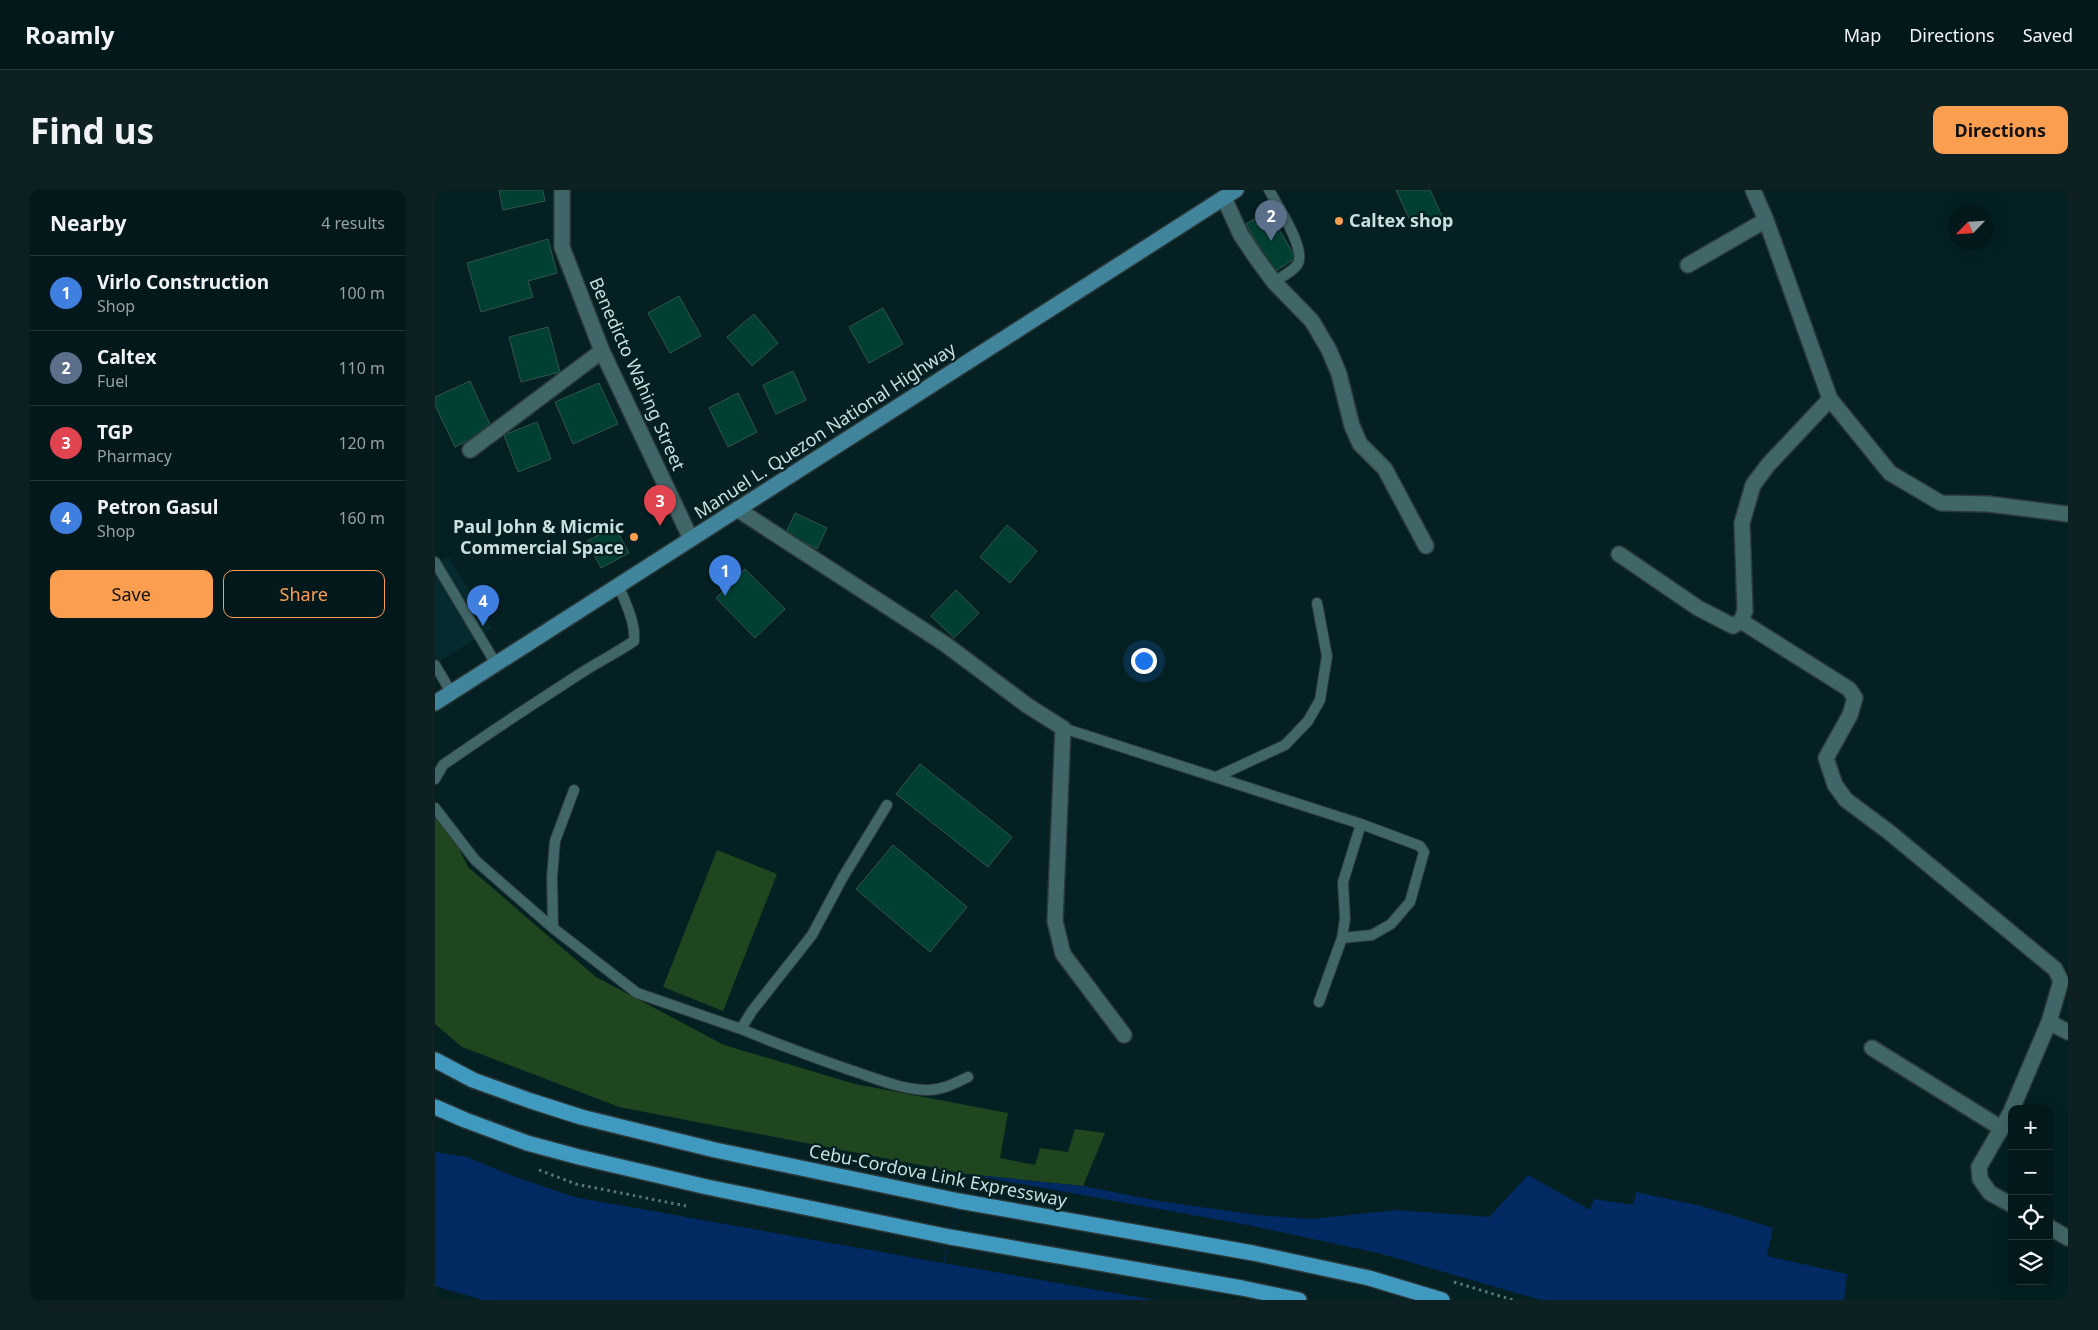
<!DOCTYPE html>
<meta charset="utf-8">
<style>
body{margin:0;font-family:"Noto Sans",sans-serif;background:#0d2123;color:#f1f3f6}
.controls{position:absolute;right:15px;bottom:15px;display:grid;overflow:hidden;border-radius:10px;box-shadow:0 5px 20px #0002}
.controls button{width:45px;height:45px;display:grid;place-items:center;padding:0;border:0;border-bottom:1px solid #243739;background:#03181a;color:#f1f3f6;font:25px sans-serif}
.compass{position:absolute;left:1513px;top:15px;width:45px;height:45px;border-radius:50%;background:#03181a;box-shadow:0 5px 20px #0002;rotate:245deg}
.you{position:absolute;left:708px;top:470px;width:18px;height:18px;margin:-12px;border:4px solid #fff;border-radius:50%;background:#1a73e8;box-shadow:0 0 0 8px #1a73e833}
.badge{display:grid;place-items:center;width:32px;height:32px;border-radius:50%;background:#fb9e50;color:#fff;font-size:16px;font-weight:700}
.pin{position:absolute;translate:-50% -41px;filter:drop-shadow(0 1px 2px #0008)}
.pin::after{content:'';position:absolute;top:26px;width:18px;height:15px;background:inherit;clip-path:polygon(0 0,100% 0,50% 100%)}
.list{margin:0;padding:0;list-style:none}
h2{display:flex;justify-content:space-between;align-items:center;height:65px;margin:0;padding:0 20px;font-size:21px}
h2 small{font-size:16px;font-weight:400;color:#97a0a2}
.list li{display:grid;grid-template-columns:32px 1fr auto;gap:15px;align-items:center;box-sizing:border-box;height:75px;padding:0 20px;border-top:1px solid #243739}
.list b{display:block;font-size:19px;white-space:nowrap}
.list p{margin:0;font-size:16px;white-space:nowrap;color:#97a0a2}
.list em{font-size:16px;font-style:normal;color:#97a0a2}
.actions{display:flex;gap:10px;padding:15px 20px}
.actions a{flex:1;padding:11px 0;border:1px solid #fb9e50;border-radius:10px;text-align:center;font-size:18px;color:#fb9e50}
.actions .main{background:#fb9e50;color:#111}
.icon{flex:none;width:28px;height:28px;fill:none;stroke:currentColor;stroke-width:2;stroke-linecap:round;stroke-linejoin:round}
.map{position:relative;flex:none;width:1633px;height:1110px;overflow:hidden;border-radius:10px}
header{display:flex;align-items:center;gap:30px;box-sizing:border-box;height:70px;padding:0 25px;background:#03181a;border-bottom:1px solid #243739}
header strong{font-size:24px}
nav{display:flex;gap:28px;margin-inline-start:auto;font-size:18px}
.intro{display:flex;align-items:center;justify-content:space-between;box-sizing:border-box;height:120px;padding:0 30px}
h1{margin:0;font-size:35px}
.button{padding:12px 22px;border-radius:10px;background:#fb9e50;color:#111;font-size:18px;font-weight:700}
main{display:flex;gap:30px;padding:0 30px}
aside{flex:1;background:#03181a;border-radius:10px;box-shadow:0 5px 20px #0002}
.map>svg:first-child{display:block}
.built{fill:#052b2e}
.green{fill:#204620}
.water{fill:#012a62}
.pier{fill:#042022}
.building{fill:#004032;stroke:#34544a}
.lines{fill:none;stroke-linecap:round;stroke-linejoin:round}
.lane-casing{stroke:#2c3839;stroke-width:12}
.street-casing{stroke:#2c3839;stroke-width:18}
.primary-casing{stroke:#2c3839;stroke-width:18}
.highway-casing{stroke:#2c3839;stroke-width:18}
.path{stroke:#5d7577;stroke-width:3;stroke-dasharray:2.5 4;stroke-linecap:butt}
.lane{stroke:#416668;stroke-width:10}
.street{stroke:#416668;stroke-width:15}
.primary{stroke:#40859c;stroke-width:15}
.highway{stroke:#4099bf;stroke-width:15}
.poi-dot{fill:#fb9e50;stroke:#042022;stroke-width:2}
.labels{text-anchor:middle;stroke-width:4.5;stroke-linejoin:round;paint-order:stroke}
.poi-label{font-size:18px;font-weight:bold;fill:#cadddf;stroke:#042022;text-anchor:start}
.street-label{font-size:18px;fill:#cadddf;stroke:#042022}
</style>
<header>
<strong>Roamly</strong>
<nav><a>Map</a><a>Directions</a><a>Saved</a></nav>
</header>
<div class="intro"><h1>Find us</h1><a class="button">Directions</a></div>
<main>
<aside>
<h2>Nearby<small>4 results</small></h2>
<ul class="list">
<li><span class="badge" style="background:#3f7fe0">1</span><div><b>Virlo Construction</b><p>Shop</p></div><em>100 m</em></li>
<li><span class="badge" style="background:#5c6f8a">2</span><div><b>Caltex</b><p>Fuel</p></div><em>110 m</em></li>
<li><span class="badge" style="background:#e0444e">3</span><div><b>TGP</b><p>Pharmacy</p></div><em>120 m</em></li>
<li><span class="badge" style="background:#3f7fe0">4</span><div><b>Petron Gasul</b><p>Shop</p></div><em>160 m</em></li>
</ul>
<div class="actions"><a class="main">Save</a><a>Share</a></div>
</aside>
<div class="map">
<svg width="1633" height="1110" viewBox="0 0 1633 1110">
<rect width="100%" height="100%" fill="#042022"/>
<path class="built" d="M13,367L57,438L0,474V375Z"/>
<path class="green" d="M0,628L15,640L33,677L161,787L289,855L420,894L573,923L565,968L600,975L605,958L633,962L640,939L670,943L648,996L531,984L184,917L27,857L0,834Z
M282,660L342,684L288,821L228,797Z"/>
<path class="water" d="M0,962L32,967L75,985L139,1007L508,1073L531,984L648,996L724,1011L821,1025L876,1029L962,1020L1054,1027L1093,985L1155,1020L1159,1009L1198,1015L1201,1002L1266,1016L1338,1038L1332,1066L1412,1084L1409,1110H48L0,1096Z"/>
<path class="pier" d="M531,984L818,1036L943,1063L1106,1110H720L509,1073Z"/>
<path class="building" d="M64,0H108L110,11L68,20Z
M961,0H995L1007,26L979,39Z
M833,21L861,68L839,82L811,34Z
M113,49L122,83L93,91L98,107L46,122L32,73Z
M244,106L266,146L235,163L213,123Z
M448,118L468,154L434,173L414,137Z
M319,124L343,153L317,176L292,147Z
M113,137L125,182L86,192L74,147Z
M358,181L371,210L341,224L328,195Z
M35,191L57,239L20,257L0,215V207Z
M164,193L183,234L138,254L120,212Z
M303,203L322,242L293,257L274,218Z
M102,232L116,269L83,282L69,245Z
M360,323L392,338L382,359L351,343Z
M572,335L602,361L575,393L545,367Z
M180,337L194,363L166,378L152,351Z
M310,379L350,419L320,448L281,408Z
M521,400L544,423L519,448L496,426Z
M485,574L577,647L553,677L461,604Z
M458,655L532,717L495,762L421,699Z"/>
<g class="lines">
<defs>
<path id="lane" d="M834,0C842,15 873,61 862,75C857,82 846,87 839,92
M0,372L61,474
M0,475L16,502
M628,538L926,634L985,656L989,662L975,712L956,734L937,745L907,748
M781,587L850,555L873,531L885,510L892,466L882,413
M0,589L8,575C51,545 95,516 140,487C159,474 180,464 199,451C201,432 190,413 184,396
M452,615L408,687L377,745L317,821L306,839C342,854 378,867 415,880C440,888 467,900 493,900C508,900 520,893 533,887
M0,618L40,670L118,738L202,803L306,839
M118,738L117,687L120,651L139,600
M884,812L907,748L910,729L908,692L926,634"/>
<path id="street" d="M127,0V57L167,161L256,349
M1318,0L1331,30L1395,209L1455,283L1506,313L1553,314L1633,324
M789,8L806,45L820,66L839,92L877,131L894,160L904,184L917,236L925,254L950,279L991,356
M1253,75L1331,30
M1395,209L1333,275L1318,295L1307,333L1310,421L1306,431L1414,499L1420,508L1415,525L1391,568L1400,595L1411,610L1454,642L1620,779L1626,791L1614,832L1633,842
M35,260L167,161
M302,319L510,454L593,516L628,538L620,731L628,764L689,845
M1184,364L1263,418L1298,436L1306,431
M1437,858L1566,938
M1577,919L1614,832
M1577,920L1544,977L1545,989L1555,1003L1577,1015
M1614,1037L1633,1048"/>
<path id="primary" d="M0,513L801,0"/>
<path id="highway" d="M0,870L38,890L96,911L146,927L280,960L524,1011L818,1063L934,1088L1007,1110
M0,917L30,930L92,953L144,967L272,997L515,1047L807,1098L864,1110"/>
</defs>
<use href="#lane" class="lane-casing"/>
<use href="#street" class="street-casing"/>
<use href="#primary" class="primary-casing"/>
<use href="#highway" class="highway-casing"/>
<path class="path" d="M104,980L141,994L251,1016
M1019,1092L1078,1110"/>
<use href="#lane" class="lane"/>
<use href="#street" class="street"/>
<use href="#primary" class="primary"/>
<use href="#highway" class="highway"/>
</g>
<g class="poi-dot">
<circle cx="904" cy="31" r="5"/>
<circle cx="199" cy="347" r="5"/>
</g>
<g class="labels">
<g class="poi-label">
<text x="914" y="37">Caltex shop</text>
<text x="189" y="343" text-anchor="end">Paul John &amp; Micmic<tspan x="189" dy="21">Commercial Space</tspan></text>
</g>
<g class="street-label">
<text transform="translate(202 184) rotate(66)" y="6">Benedicto Wahing Street</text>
<text transform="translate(390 241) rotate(-33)" y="6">Manuel L. Quezon National Highway</text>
<text transform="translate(503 986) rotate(11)" y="6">Cebu-Cordova Link Expressway</text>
</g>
</g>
</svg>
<div class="controls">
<button>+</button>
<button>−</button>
<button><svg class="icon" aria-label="locate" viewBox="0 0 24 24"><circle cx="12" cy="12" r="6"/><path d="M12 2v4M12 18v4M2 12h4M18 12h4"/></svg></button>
<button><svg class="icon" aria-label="layers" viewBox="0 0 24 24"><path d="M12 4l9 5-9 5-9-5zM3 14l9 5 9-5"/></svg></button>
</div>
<svg class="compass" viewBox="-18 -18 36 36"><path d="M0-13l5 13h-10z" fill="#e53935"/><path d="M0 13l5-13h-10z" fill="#97a0a2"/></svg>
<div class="you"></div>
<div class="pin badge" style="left:290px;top:406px;background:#3f7fe0">1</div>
<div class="pin badge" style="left:836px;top:51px;background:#5c6f8a">2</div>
<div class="pin badge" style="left:225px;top:336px;background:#e0444e">3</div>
<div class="pin badge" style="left:48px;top:436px;background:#3f7fe0">4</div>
</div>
</main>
